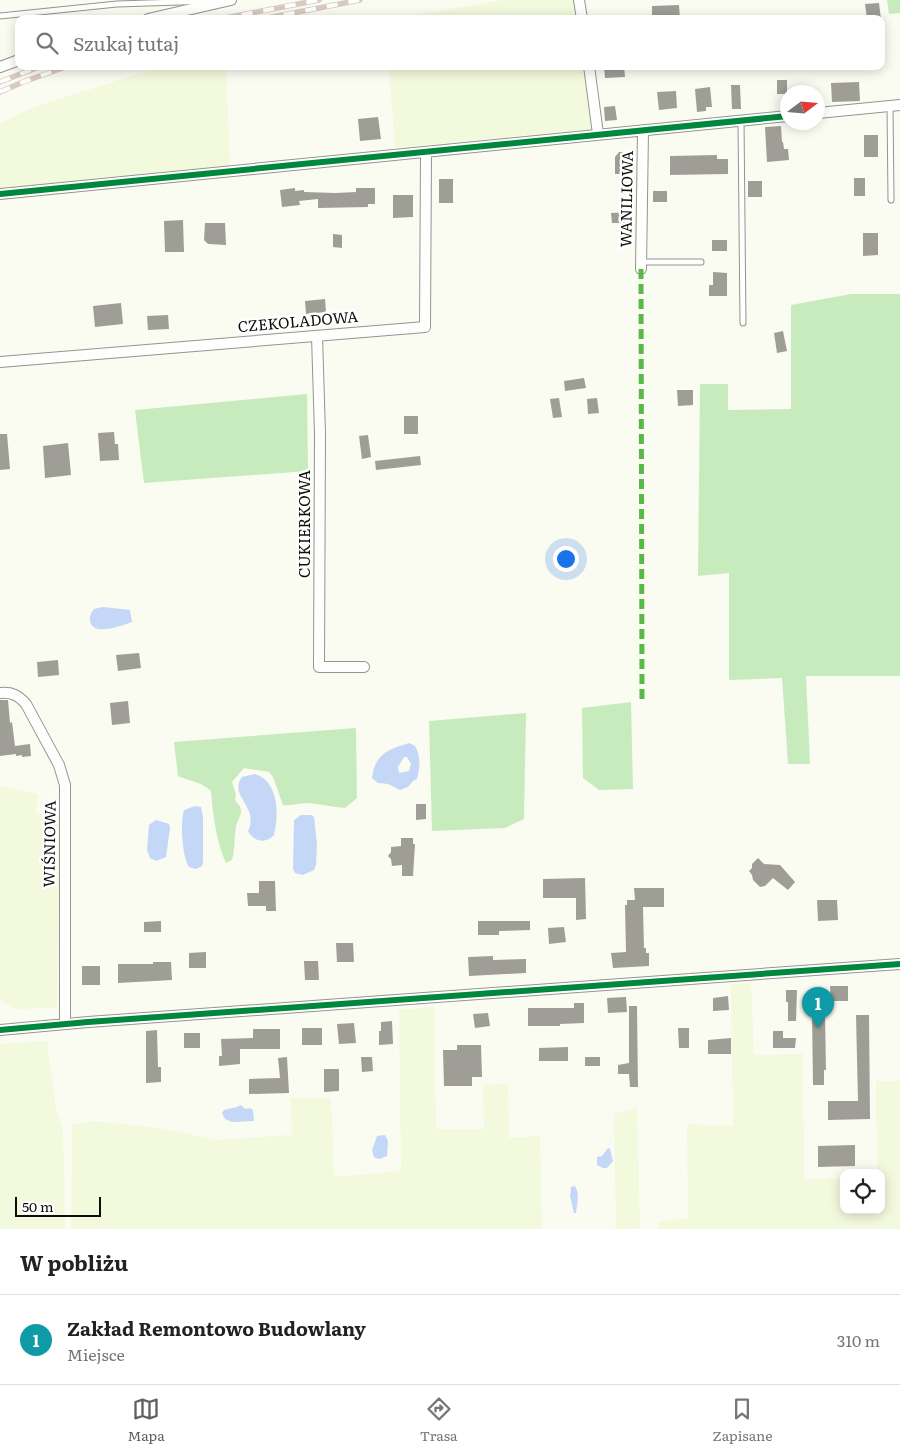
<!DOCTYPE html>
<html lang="pl">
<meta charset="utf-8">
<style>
body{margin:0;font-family:Literata,serif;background:#f2f2f2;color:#222}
.controls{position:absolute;right:15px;bottom:15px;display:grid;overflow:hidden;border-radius:10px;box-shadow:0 2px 12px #0003}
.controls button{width:45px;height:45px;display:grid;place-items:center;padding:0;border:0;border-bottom:1px solid #e0e0e0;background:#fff;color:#222;font:25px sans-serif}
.compass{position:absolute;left:780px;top:85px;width:45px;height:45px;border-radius:50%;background:#fff;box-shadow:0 2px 12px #0003;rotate:74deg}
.scale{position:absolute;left:15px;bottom:12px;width:86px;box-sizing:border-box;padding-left:5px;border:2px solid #0d0d0d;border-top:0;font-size:14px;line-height:18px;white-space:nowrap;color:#0d0d0d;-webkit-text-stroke:4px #fff;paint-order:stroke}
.you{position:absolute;left:565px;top:558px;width:18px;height:18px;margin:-12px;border:4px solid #fff;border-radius:50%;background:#1a73e8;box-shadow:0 0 0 8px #1a73e833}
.badge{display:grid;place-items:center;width:32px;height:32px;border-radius:50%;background:#60605d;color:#fff;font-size:16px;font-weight:700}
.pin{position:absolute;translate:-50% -41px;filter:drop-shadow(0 1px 2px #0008)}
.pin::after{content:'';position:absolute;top:26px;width:18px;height:15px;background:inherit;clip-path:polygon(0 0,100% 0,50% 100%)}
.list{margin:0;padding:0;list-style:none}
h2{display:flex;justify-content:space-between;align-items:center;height:65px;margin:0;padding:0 20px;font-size:21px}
h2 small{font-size:16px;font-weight:400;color:#767676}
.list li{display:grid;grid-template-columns:32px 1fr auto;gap:15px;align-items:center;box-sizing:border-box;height:90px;padding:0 20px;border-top:1px solid #e0e0e0}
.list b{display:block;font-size:19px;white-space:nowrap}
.list p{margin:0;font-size:16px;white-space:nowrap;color:#767676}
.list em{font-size:16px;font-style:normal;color:#767676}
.icon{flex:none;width:28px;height:28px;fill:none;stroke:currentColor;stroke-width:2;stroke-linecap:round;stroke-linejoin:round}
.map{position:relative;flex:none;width:900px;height:1229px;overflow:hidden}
.search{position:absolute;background:#fff;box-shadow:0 2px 12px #0003;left:15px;right:15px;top:15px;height:55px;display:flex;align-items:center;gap:12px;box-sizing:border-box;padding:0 18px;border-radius:10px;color:#767676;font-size:19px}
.sheet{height:155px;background:#fff}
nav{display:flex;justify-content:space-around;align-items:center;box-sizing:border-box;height:70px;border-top:1px solid #e0e0e0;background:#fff;font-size:14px;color:#767676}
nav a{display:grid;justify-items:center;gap:2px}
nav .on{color:#60605d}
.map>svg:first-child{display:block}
.farmland{fill:#f3f9dd}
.forest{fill:#c8ebbd}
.water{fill:#c5d7f7;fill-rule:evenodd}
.building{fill:#9e9e97}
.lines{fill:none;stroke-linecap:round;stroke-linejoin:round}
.service-casing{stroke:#949490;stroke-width:7}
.minor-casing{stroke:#949490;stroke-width:12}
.service{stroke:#fefefd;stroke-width:5}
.minor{stroke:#fefefd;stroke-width:10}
.rail-casing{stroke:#d8c9c2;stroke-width:5.5}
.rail{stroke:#fff;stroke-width:4;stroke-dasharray:11;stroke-linecap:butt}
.quiet{stroke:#58b947;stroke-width:5;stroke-dasharray:10 5;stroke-linecap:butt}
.cycleway-casing{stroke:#fff;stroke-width:9}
.cycleway{stroke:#00873e;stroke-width:6}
.labels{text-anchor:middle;stroke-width:5;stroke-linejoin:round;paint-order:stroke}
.street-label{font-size:15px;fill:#0d0d0d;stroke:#fff}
</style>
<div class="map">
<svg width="900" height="1229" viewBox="0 0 900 1229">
<rect width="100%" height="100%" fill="#fafbf1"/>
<path class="farmland" d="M502,0H574L576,19H393Z
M164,66H226L230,167L0,188V123L37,106Z
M389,66H583L592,129L395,148Z
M0,786L37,794L36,813L60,816L57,1008L14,1009L0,1000Z
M751,983L754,1055L803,1054L804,1179L844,1178V1210H881V1173H877L876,1081H900V1229H659L658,1222L688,1218L687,1124L733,1126L731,984Z
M434,1007L436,1129H484L483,1085L508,1084L509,1138L540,1136L542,1229H71L72,1125L92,1121L160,1128L215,1140L292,1135L291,1098H331L334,1177L401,1171L399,1010Z
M47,1041L56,1110L63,1128L65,1229H0V1044Z
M637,1108L640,1229H616L614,1114Z"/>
<path class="forest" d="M887,0H900V13L889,14Z
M851,294H900V753V676H806L810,764H788L782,678L729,680V573L698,576L700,384H728V410L791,409V305Z
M307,394L308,471L144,483L135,410Z
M631,702L633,789L599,790L583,778L582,708Z
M526,713L524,819L505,828L432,831L429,721Z
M356,728L357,798L345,808C333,807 320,804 308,803C299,803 292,806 283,805L273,777L269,772L244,768L232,782L236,795L235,800C237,803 241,806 241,811C241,816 237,821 236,827C234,838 235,849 232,860L226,863C216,841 213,815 211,791C202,782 189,781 178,776L174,742Z"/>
<path class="water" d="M103,607L130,610L132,622C123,625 91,638 90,620C90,615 91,613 94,609Z
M409,743L415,746C421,756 420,768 417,779L413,781L408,787L400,790L388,784L378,783L372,778C375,754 387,750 409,743ZM404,757H407L411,764L409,771L399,773L398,767Z
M255,774C279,782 279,814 274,835C266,844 254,842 248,831C260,807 228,796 242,777Z
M195,806L201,807L203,817V863L202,866L196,869L189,867C182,856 180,823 184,810Z
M301,815H311L314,817L317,844L316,865L314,870L303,875L295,873L293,869L294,820Z
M156,820L169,824L170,828L166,857L156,861L150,858L147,850L149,825Z
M241,1105L245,1109L250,1108L253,1110L254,1121L232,1122L225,1119L222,1113L224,1110L237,1107Z
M385,1135L388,1141L387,1156L379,1159L374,1157L372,1150L377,1136Z
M608,1148L610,1149L613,1161L607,1168H603L597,1165V1157L602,1156Z
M575,1186C580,1194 577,1204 576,1213H574L570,1196L571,1187Z"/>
<path class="building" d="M879,3L881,19H867L865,4Z
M679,5L680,19H652V6Z
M604,66H624L625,77L605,78Z
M777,80H787V94H777Z
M859,82L860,101L832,102L831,83Z
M731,85H740L741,109H732Z
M710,87L712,107H706V111L697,112L695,89Z
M676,91L677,108L659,110L657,92Z
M615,106L617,120L605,121L604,107Z
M378,117L381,139L360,141L358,119Z
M781,126L782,142H783L784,149H788L789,160L767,162L765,127Z
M864,135H878V157H864Z
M619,152H625L630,157H634V174H615V157Z
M717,155V159H728V174L670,175V156Z
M854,178H865V196H854Z
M439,179H453V203H439Z
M748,181H762V197H748Z
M295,188V191L304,190V192L336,193L356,192V188H375V204H368V207L318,208V199L299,201L300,205L282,207L280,190Z
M653,191H667V202H653Z
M393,195H413V217L393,218Z
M629,212V223H612L611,213Z
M183,220L184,252H165L164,221Z
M205,223H225L226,245L208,244L204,240Z
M863,233H878V255L863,256Z
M333,234L342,235V248L333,247Z
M712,240H727V251H712Z
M713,272L727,273V296H709V285H713Z
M325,299L326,312L306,314L305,301Z
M121,303L123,324L95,327L93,306Z
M168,315L169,329L148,330L147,316Z
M783,331L787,351L777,353L774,333Z
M584,378L586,388L565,391L564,381Z
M677,390H693V405L678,406Z
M559,398L562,417L553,418L550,399Z
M597,398L599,413L588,414L587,399Z
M404,416H418V434H404Z
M114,432L115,444H118L119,460L100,461L98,433Z
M0,434H7L10,469L0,470Z
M368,435L371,457L362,459L359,436Z
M68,443L71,475L45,478L43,446Z
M420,456L421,465L376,470L375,461Z
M139,653L141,668L118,671L116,655Z
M58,660L59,675L38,677L37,662Z
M0,700H8L10,723L12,722L15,746L30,744L31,756L22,757V755L16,756V754L0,756Z
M128,701L130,723L112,725L110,703Z
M416,804H426V819L416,820Z
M401,838H413V844H415L413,876H402V865L392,866L391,859L388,856L391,852V847L401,846Z
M758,858L764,864L780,865L795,882L788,890L773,878L765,886L760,887L753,880L752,875L749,871L752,868V864Z
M585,878L586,919L576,920V898H543V879Z
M259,881H275L276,911H266V906H248L247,893H259Z
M634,888H664V907H643L644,948H646V953H649V966L613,968L611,953L626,952L625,905H627V900H635Z
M817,900H837L838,920L818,921Z
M161,921V932H144V922Z
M478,921H530V930L499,931V935H478Z
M564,927L566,942L549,944L548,928Z
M336,943H353L354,962H337Z
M206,952V968H189V953Z
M493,956V960L526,959V973L469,976L468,957Z
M304,961H318L319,980H305Z
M153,962H171L172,980L118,983V964H153Z
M82,966H100V985H82Z
M830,986H848V1001H831Z
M786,990H797L796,1021H788V1002H786Z
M728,996L729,1010L713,1011V998Z
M626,997L627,1012L608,1013L607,998Z
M574,1003H584V1023L560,1024V1026H528V1008H574Z
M629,1006H637L638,1087H630L629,1074H618V1065L629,1063Z
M488,1013L490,1026L475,1028L473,1014Z
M812,1014H825L826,1070H824V1085H813Z
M856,1015H869L870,1119L828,1120V1101H858Z
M392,1021L393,1044L379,1045V1031H381V1022Z
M354,1023L356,1043L339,1044L337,1024Z
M302,1028H322V1045H302Z
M678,1028H689V1048H679Z
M253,1029H280V1049H240V1064L219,1066V1056H222L221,1039L253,1038Z
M157,1030L158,1067H161V1082L146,1083V1031Z
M773,1031H783V1038H796L795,1048H773Z
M184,1033H200V1048H184Z
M731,1038V1054H708V1040Z
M457,1045H481L482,1077H472V1086H444L443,1050H457Z
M568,1047V1061H539V1048Z
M287,1057L289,1093L249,1094V1079L280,1078L278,1058Z
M361,1057H372L373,1071L362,1072Z
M585,1057H600V1066H585Z
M324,1069H339V1091L324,1092Z
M855,1145V1166L818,1167V1146Z"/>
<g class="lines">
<defs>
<path id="service" d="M0,16L117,4L211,1
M890,106L891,200
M741,121L743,323
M641,262H701"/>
<path id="minor" d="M579,0L582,19
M148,19L231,0
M589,66L598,134
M0,67L19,60
M818,113L900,105
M0,194L788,116
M641,269L643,130
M317,336L320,434L319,667H364
M0,362L425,327L426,153
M0,693C12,692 18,695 26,704L59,765L65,785V1024
M0,1030L88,1022L900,964"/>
</defs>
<use href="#service" class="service-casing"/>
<use href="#minor" class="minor-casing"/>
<use href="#service" class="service"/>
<use href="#minor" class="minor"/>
<defs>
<path id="rail" d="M220,19L319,0
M262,19L360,0
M0,82L41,66
M0,92L23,82L68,66"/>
</defs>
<use href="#rail" class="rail-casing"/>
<use href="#rail" class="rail"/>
<path class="quiet" d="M641,269L642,699"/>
<defs>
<path id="cycleway" d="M0,194L788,116
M0,1030L88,1022L900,964"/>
</defs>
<use href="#cycleway" class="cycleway-casing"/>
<use href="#cycleway" class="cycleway"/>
</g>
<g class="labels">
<g class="street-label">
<text transform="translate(627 199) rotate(-89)" y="5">WANILIOWA</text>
<text transform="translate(298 322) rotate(-5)" y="5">CZEKOLADOWA</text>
<text transform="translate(305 524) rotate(-90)" y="5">CUKIERKOWA</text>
<text transform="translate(50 844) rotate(-89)" y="5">WIŚNIOWA</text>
</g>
</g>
</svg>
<div class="controls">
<button><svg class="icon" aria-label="locate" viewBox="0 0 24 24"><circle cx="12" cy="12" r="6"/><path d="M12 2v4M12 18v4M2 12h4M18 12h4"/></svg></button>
</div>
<svg class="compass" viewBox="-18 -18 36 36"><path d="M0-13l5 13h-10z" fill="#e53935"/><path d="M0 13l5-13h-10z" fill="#767676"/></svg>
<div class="scale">50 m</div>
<div class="you"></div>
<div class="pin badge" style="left:818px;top:1028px;background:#0f9aa8">1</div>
<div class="search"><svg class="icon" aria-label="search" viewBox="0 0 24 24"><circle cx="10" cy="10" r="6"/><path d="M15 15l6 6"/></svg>Szukaj tutaj</div>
</div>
<section class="sheet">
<h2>W pobliżu<small></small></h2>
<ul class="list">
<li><span class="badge" style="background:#0f9aa8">1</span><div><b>Zakład Remontowo Budowlany</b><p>Miejsce</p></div><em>310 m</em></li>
</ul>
</section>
<nav>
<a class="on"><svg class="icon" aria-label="map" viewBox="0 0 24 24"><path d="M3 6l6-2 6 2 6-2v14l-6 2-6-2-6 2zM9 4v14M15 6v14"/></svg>Mapa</a>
<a><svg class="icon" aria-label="directions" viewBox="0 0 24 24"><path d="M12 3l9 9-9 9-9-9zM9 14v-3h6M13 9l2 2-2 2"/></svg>Trasa</a>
<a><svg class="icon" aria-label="saved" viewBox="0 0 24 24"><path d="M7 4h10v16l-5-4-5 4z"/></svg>Zapisane</a>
</nav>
